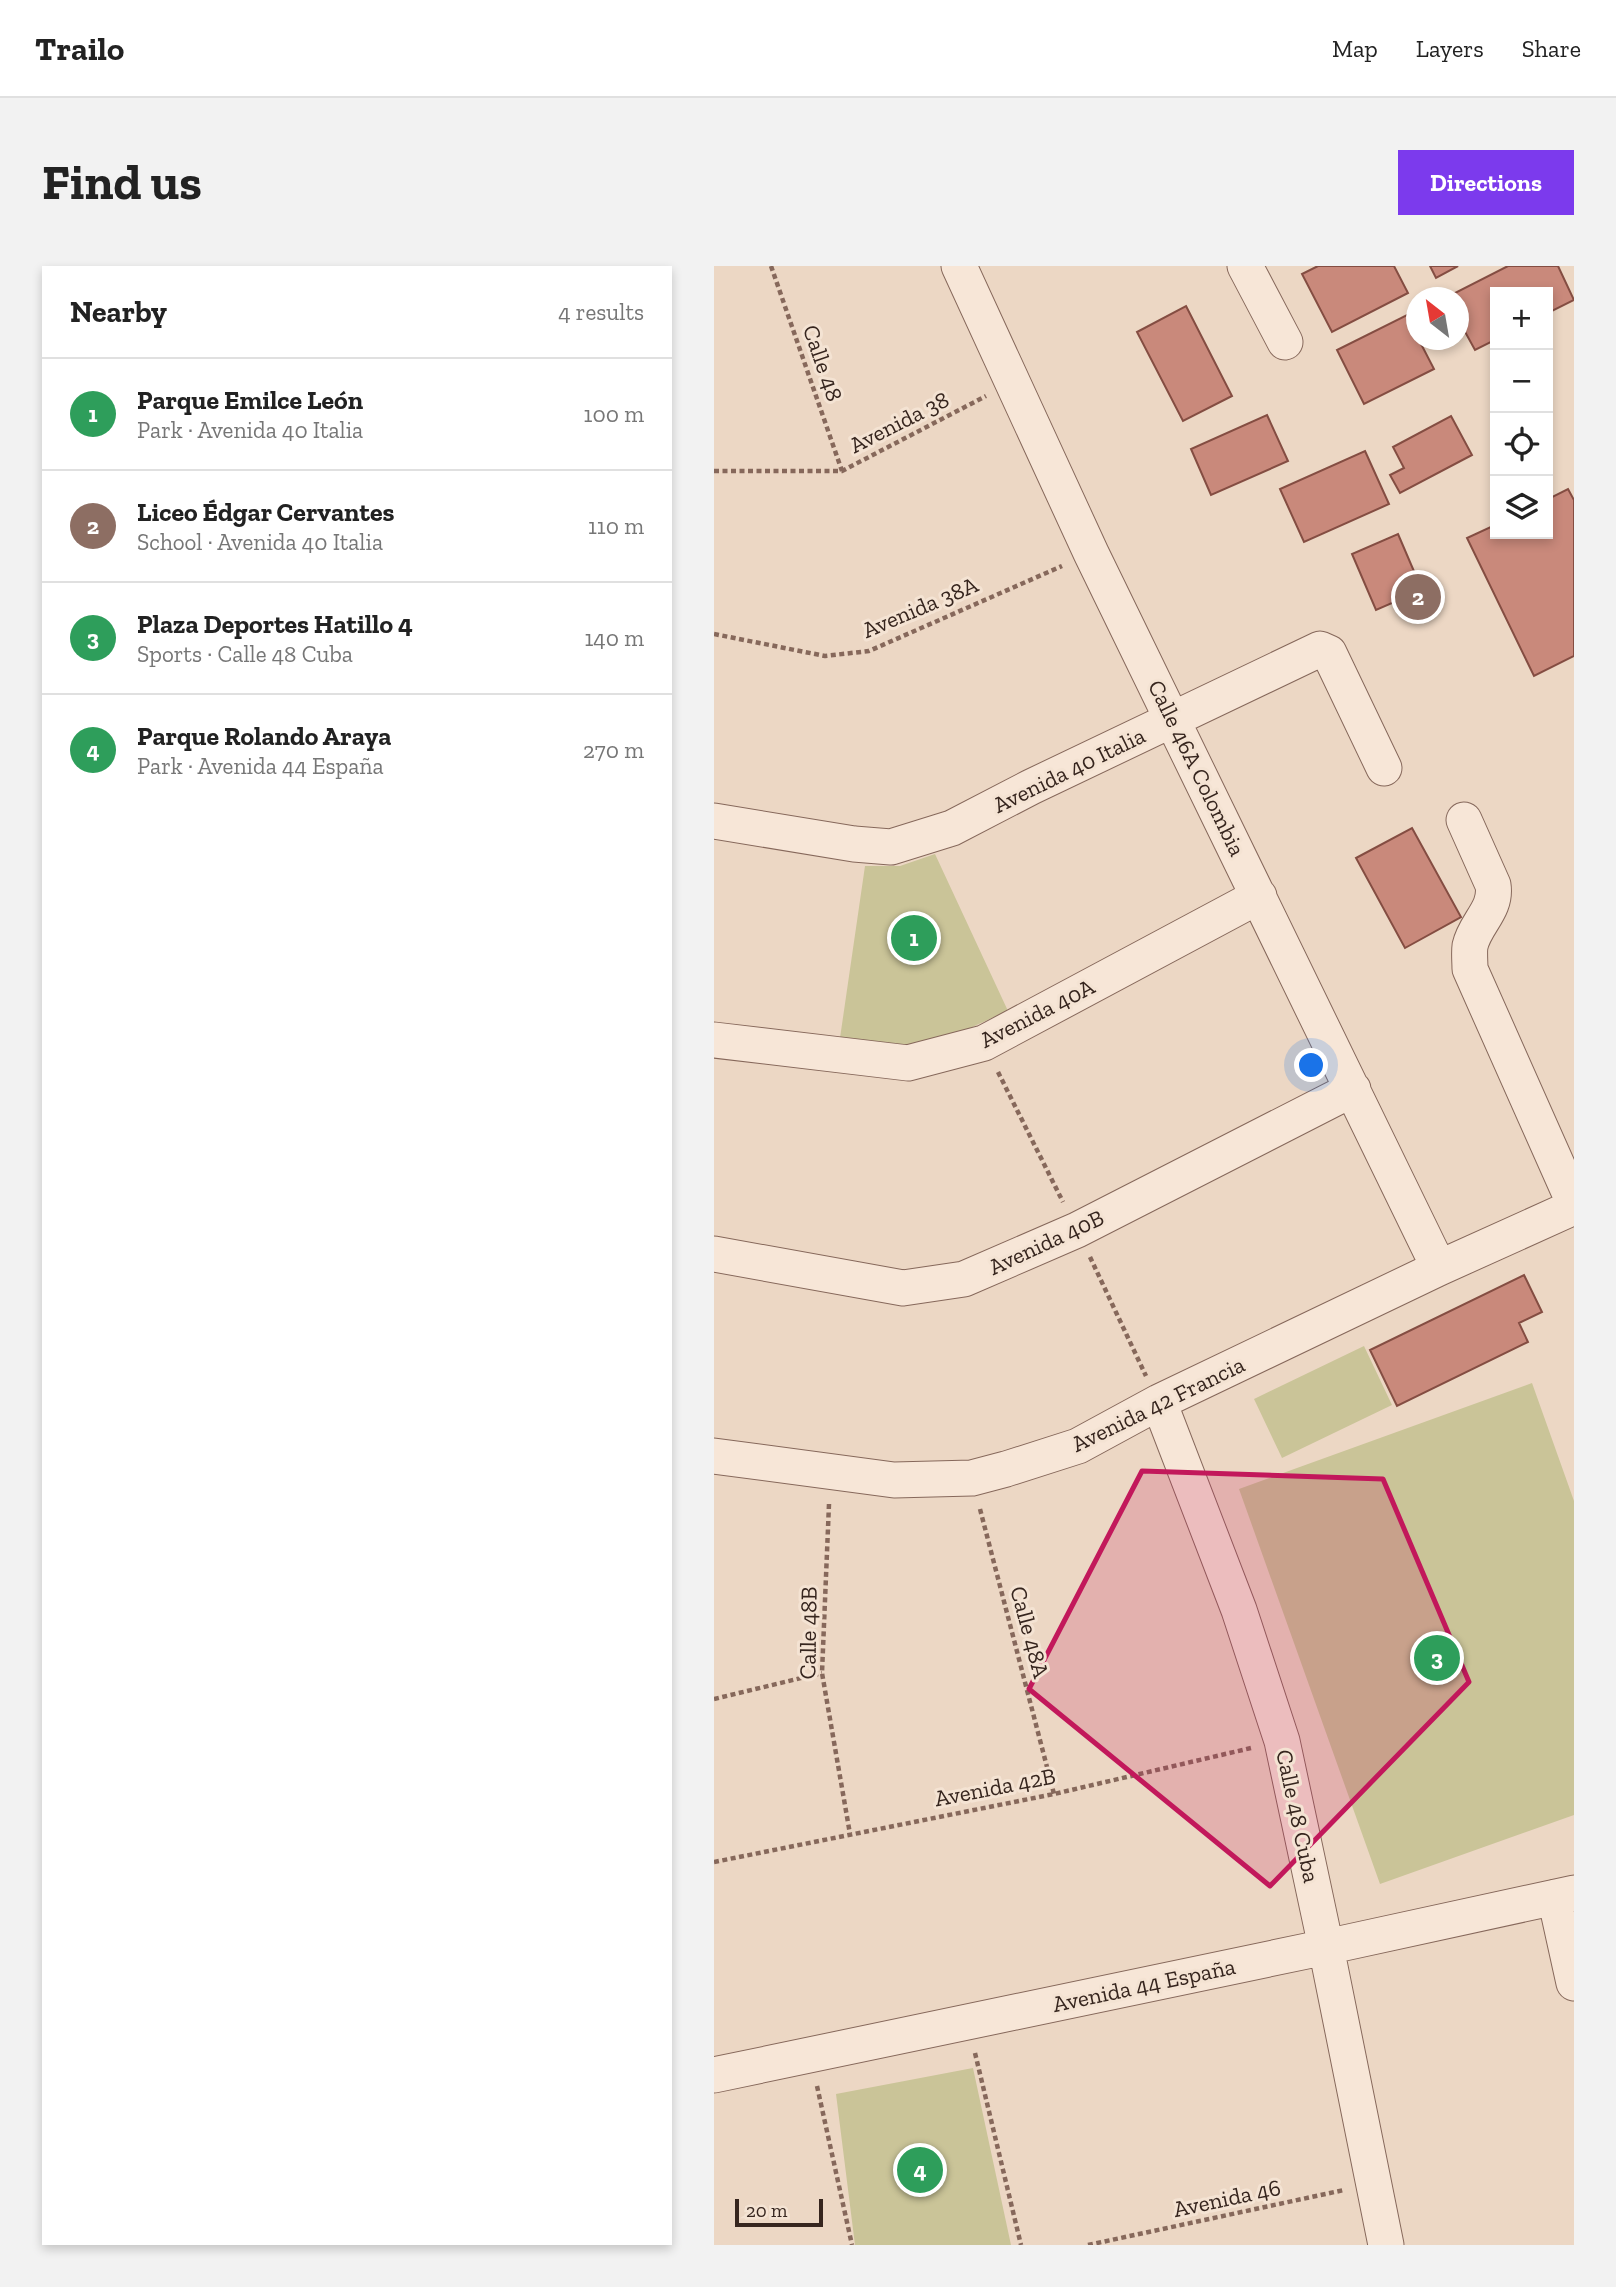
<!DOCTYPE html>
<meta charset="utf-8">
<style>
body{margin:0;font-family:"Zilla Slab",serif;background:#f2f2f2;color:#222}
.controls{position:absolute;right:21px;top:21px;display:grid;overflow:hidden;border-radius:0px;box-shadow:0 4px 10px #0003}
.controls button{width:63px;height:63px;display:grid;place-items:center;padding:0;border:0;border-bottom:2px solid #e0e0e0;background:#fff;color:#222;font:35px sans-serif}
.compass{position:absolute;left:692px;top:21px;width:63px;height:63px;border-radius:50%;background:#fff;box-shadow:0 4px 10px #0003;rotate:329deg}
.scale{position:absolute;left:21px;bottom:18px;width:88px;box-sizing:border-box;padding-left:7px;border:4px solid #36251e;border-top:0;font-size:19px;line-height:24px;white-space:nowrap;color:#36251e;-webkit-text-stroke:5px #f4e3d3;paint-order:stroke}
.you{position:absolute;left:598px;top:800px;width:24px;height:24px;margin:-18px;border:5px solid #fff;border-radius:50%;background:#1a73e8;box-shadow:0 0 0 10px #1a73e833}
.badge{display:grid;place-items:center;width:46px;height:46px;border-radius:50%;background:#7c3aed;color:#fff;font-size:23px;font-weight:700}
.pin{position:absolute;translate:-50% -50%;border:4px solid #fff;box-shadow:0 2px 7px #0006}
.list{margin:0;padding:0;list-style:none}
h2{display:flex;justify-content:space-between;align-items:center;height:91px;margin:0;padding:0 28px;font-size:30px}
h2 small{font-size:23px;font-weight:400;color:#767676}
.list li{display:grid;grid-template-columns:46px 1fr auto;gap:21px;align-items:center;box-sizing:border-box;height:112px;padding:0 28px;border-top:2px solid #e0e0e0}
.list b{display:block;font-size:26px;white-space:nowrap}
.list p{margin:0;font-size:23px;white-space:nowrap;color:#767676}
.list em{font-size:23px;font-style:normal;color:#767676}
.icon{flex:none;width:38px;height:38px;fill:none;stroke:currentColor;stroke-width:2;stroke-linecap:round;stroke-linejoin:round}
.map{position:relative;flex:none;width:860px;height:1979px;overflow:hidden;border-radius:0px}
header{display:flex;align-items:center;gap:42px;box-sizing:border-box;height:98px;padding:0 35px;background:#fff;border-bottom:2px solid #e0e0e0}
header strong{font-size:33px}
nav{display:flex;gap:38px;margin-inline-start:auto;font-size:24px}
.intro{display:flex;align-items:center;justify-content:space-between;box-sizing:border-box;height:168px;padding:0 42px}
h1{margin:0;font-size:49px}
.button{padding:18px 32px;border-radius:0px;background:#7c3aed;color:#fff;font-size:24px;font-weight:700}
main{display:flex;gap:42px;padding:0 42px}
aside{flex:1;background:#fff;border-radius:0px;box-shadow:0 4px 10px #0003}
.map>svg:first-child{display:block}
.green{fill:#cac498}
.building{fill:#c9897b;stroke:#844d42;stroke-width:2}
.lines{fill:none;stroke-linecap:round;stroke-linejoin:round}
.minor-casing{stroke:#86685b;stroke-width:37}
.path{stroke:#86685b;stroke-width:4.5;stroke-dasharray:5 3.5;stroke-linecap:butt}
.minor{stroke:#f7e6d7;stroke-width:35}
.marked{fill:#c2185b;fill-opacity:0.2;stroke:#c2185b;stroke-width:5;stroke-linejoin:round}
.labels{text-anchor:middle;stroke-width:6;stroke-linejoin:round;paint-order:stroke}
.street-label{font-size:23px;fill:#36251e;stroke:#f4e3d3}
</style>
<header>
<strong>Trailo</strong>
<nav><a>Map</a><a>Layers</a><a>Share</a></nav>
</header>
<div class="intro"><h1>Find us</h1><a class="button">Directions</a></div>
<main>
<aside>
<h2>Nearby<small>4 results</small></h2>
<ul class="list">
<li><span class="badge" style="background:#2e9e5b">1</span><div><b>Parque Emilce León</b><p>Park · Avenida 40 Italia</p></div><em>100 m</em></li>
<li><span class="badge" style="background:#8d6e63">2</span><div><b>Liceo Édgar Cervantes</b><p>School · Avenida 40 Italia</p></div><em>110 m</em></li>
<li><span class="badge" style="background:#2e9e5b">3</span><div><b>Plaza Deportes Hatillo 4</b><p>Sports · Calle 48 Cuba</p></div><em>140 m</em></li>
<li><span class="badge" style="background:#2e9e5b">4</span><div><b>Parque Rolando Araya</b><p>Park · Avenida 44 España</p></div><em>270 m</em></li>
</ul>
</aside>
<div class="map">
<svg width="860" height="1979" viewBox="0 0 860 1979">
<rect width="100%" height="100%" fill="#ecd7c4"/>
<path class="green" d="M221,588L294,745C258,760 220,783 180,780C162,779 144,775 126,772L151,600H186Z
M650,1080L678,1139L568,1192L540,1133Z
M818,1117L860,1235V1549L666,1618L525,1223Z
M259,1802L297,1979H141L122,1828Z"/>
<path class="building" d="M604,0H680L694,27L618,66L588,8Z
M716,0H744L722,12Z
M794,0H844L860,34L834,47V26H781V74L761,84L744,53V32L733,31Z
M472,40L518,130L469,155L423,66Z
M693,49L702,69V74H705L720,103L650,138L623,84Z
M553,149L574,195L497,229L477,183Z
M737,150L758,189L686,227L676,209L690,202L679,181Z
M651,185L675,238L590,276L566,223Z
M854,223L860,234V390L820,410L753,272L781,259V268H834V233Z
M684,268L708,324L662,344L638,288Z
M698,562L747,651L691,682L642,592Z
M810,1009L828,1046L805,1057L814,1076L683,1140L656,1084Z"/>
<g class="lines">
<defs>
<path id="minor" d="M245,0L377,287L725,1002
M531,0L571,76
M750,554L779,619C783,644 761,657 756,680C755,687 756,696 756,703L860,937
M0,555L140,578L177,581L238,562L317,521L606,383L615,387L670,502
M0,774L194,797L270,777L545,630
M0,988L189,1022L250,1013L363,964L639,823
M445,1136L525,1344L568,1475L612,1681L672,1979
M0,1190L180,1214L258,1212L292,1203L364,1180L445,1136L725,1002L860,941
M841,1631L860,1717
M0,1809L612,1681L860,1627"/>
</defs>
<use href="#minor" class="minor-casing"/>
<path class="path" d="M57,0L128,205
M0,205H128L272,130
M0,368L111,390L155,385L348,300
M284,806L349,936
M376,991L432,1110
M115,1238L108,1407L136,1568
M266,1243L340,1528
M0,1433L108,1407
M0,1596L340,1528L537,1482
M261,1787L307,1979
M103,1820L138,1979
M374,1979L630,1924"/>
<use href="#minor" class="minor"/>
</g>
<path class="marked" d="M428,1205L669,1213L755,1416L556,1620L315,1423Z"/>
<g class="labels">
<g class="street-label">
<text transform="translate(109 97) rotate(71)" y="8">Calle 48</text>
<text transform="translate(185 156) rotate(-27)" y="8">Avenida 38</text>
<text transform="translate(206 341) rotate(-23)" y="8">Avenida 38A</text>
<text transform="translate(483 502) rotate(64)" y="8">Calle 46A Colombia</text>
<text transform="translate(355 504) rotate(-26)" y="8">Avenida 40 Italia</text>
<text transform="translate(323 747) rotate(-27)" y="8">Avenida 40A</text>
<text transform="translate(332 976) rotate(-25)" y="8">Avenida 40B</text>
<text transform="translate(444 1138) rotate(-26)" y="8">Avenida 42 Francia</text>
<text transform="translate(316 1366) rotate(75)" y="8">Calle 48A</text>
<text transform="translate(94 1367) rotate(-89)" y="8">Calle 48B</text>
<text transform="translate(281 1521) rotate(-11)" y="8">Avenida 42B</text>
<text transform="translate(584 1550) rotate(78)" y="8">Calle 48 Cuba</text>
<text transform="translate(430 1719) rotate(-12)" y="8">Avenida 44 España</text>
<text transform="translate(513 1932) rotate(-12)" y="8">Avenida 46</text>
</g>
</g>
</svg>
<div class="controls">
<button>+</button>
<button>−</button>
<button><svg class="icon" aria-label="locate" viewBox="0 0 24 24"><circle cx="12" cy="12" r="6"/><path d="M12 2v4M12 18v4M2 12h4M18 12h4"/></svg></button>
<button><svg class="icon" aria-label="layers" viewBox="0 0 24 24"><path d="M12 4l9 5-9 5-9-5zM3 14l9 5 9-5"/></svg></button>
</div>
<svg class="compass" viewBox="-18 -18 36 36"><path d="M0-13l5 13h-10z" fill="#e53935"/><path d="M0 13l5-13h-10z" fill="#767676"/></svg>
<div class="scale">20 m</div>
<div class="you"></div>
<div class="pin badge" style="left:200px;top:672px;background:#2e9e5b">1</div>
<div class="pin badge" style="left:704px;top:331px;background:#8d6e63">2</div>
<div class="pin badge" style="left:723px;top:1392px;background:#2e9e5b">3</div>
<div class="pin badge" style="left:206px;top:1904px;background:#2e9e5b">4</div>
</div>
</main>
